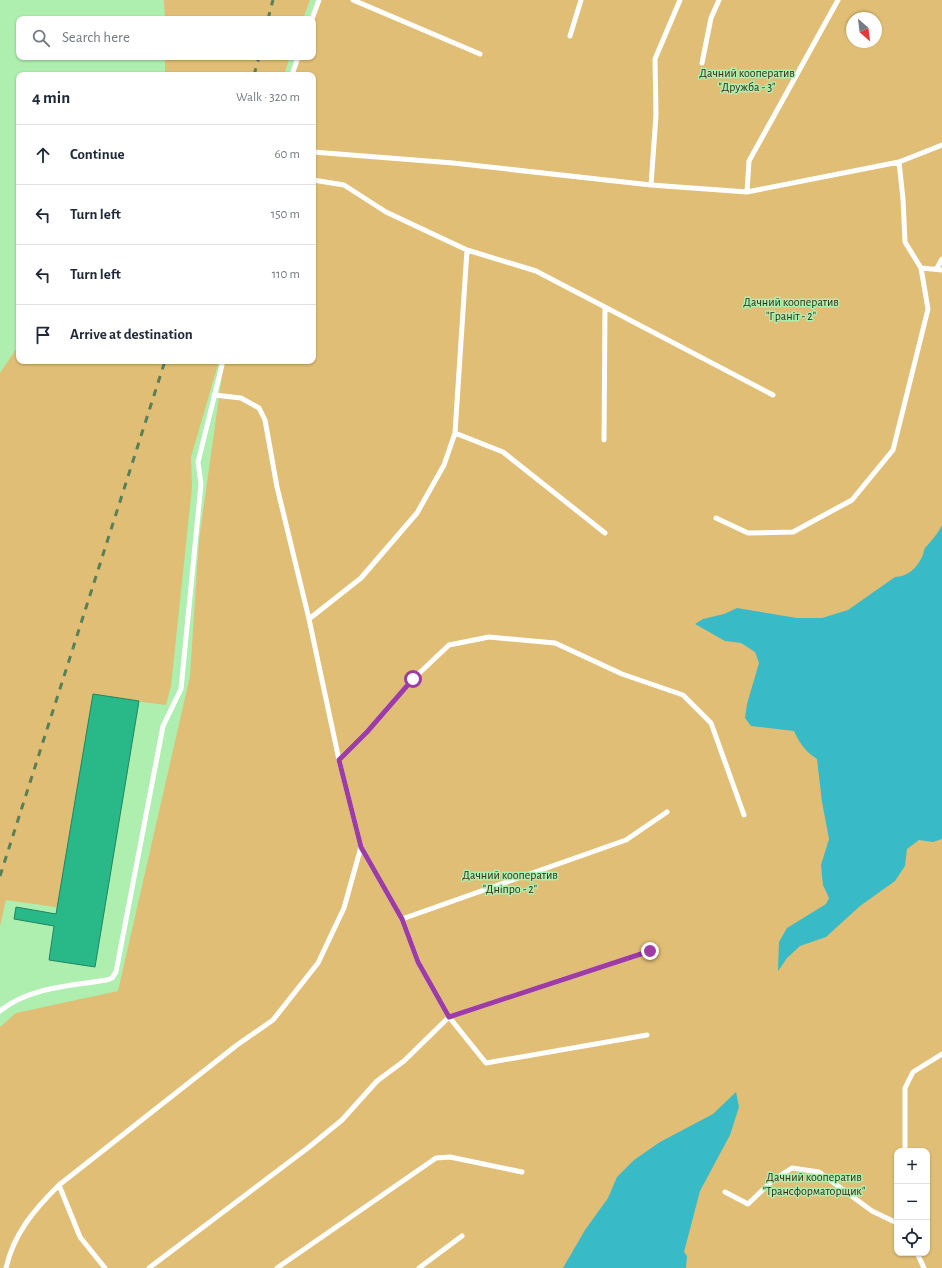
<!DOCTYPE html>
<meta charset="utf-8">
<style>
body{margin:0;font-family:"Alegreya Sans",sans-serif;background:#f6f6f7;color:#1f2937}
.controls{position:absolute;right:12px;bottom:12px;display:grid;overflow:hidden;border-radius:8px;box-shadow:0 1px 3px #0004}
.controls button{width:36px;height:36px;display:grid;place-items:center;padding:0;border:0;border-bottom:1px solid #e0e1e3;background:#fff;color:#1f2937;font:20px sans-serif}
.compass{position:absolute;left:846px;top:12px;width:36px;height:36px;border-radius:50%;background:#fff;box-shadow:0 1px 3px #0004;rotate:152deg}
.stop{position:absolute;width:12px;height:12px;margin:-9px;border:3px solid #9c3ca4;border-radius:50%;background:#fff}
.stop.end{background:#9c3ca4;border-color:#fff;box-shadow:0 1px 4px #0008}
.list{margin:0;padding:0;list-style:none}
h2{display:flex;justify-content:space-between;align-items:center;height:52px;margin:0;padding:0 16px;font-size:17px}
h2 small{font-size:13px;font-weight:400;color:#747a83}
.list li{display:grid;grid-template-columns:26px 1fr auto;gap:12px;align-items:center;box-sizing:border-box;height:60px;padding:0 16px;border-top:1px solid #e0e1e3}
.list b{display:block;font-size:15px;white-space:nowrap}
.list em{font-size:13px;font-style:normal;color:#747a83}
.icon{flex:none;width:22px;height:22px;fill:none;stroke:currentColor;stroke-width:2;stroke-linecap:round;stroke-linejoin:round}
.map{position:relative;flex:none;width:942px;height:1268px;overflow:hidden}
.search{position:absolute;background:#fff;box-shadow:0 1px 3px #0004;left:16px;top:16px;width:300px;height:44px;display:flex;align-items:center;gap:10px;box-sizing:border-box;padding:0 14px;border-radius:8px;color:#747a83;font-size:15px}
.panel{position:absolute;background:#fff;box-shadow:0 1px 3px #0004;left:16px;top:72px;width:300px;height:292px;border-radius:8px}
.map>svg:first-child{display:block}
.green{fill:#e1be75;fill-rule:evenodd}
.water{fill:#38bac7}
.building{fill:#29b888;stroke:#1e8662}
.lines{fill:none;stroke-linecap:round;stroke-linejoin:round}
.service{stroke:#fff;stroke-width:5}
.rail{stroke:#588058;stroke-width:3;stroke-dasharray:7 7;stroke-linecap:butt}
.route{stroke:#9c3ca4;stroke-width:5}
.labels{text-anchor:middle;stroke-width:3;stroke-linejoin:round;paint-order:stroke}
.park-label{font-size:12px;fill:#362d1a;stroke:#aeeeae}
</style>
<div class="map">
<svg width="942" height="1268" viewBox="0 0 942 1268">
<rect width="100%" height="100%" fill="#aeeeae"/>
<path class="green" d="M164,0H310L303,19H165Z
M319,0H942V1268H0V1027L16,1013L118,991L190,676L199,540L224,361H313V75H292L298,57H313V19ZM852,18H876V42H852ZM897,1151H927V1253H897Z
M165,57H290L284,75H165Z
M19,345V361H219L191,457L192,487L171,686L166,705L97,696L62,908L6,900L0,926V373Z"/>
<path class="water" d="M942,525V839L933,842L919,840L907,849L905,866L895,881L860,906L826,937L800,946L787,958L778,971L779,942L787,928L826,904L829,898L823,885L821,865L829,839L822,802L817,759C806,752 800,744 794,731L751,726L745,718L747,704L759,663L755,652L741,643L725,641L695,624L703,619L724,614L737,608L797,618H822L848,610L895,577C907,577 917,568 922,557C924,554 923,551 925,548C932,540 937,535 942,525Z
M736,1092L739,1107L730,1135L700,1191L684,1252L687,1256L686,1268H563L585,1230L608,1198L617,1177L634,1160L660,1142L713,1114Z"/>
<path class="building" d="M93,694L139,701L95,967L49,960L54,926L14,919L16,907L56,914Z"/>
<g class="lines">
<path class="service" d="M353,0L480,54
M312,19L319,0
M570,36L581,0
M702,63L711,18L719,0
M292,75L298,57
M313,152L453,163L651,185L747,192L899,162L942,145
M651,185L656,115L655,59L680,0
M747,192L749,161L838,0
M467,250L536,271L773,395
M921,268L942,270
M937,268L942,259
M455,433L503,452L605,533
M604,440L605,309
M716,518L748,533L793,532L852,500L893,450L928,309L921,268L905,242L903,199L899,162
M309,619L361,578L417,513L444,465L455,433L467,250L386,212L344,185L313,180
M339,760L367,732L413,679L449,645L489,637L555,643L622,674L683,695L711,723L744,815
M361,847L402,919L418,962L449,1017L486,1063L647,1035
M402,919L626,840L667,812
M0,1011C29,987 71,986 107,980L112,978L116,972L163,726L181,689L201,484L198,462L223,361
M905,1151V1088L913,1072L942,1054
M59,1185L80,1237L105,1268
M725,1192L748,1204L773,1180L792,1168L819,1172L872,1211L897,1223
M917,1253L924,1268
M6,1268C14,1233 34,1210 59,1185L237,1045L273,1020L318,963L344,908L361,847L339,760L309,619L277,487L265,420L259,408L241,398L214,395
M149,1268L309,1147L342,1120L377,1081L404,1061L449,1017L650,951
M277,1268L436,1158L450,1157L522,1172
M419,1268L462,1236"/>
<path class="rail" d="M268,19L273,0
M254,75L259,57
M0,876L165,361"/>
</g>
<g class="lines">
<path class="route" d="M413,679L367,732L339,760L361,847L402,919L418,962L449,1017L650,951"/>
</g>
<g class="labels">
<g class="park-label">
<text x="747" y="77">Дачний кооператив<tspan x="747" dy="14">"Дружба - 3"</tspan></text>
<text x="791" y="306">Дачний кооператив<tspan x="791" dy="14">"Граніт - 2"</tspan></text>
<text x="510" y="879">Дачний кооператив<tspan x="510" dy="14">"Дніпро - 2"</tspan></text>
<text x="814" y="1181">Дачний кооператив<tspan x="814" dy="14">"Трансформаторщик"</tspan></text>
</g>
</g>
</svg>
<div class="controls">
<button>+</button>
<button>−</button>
<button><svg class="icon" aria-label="locate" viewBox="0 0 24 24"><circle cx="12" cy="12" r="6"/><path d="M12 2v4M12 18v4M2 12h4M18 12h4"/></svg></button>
</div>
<svg class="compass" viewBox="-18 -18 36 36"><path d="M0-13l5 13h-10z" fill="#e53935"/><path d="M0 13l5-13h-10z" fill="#747a83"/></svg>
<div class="stop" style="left:413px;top:679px"></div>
<div class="stop end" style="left:650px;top:951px"></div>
<div class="search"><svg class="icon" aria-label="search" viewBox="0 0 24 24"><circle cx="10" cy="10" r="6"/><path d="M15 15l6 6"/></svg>Search here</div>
<section class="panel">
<h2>4 min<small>Walk · 320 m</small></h2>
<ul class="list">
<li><svg class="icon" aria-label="ahead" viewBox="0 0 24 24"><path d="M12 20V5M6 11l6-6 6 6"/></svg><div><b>Continue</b></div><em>60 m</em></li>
<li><svg class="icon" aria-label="left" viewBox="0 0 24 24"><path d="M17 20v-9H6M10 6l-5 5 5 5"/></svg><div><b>Turn left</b></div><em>150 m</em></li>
<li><svg class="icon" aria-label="left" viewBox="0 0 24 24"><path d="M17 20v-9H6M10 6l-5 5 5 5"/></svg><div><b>Turn left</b></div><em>110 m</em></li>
<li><svg class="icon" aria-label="arrive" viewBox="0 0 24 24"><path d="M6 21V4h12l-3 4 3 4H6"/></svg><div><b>Arrive at destination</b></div></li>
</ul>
</section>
</div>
